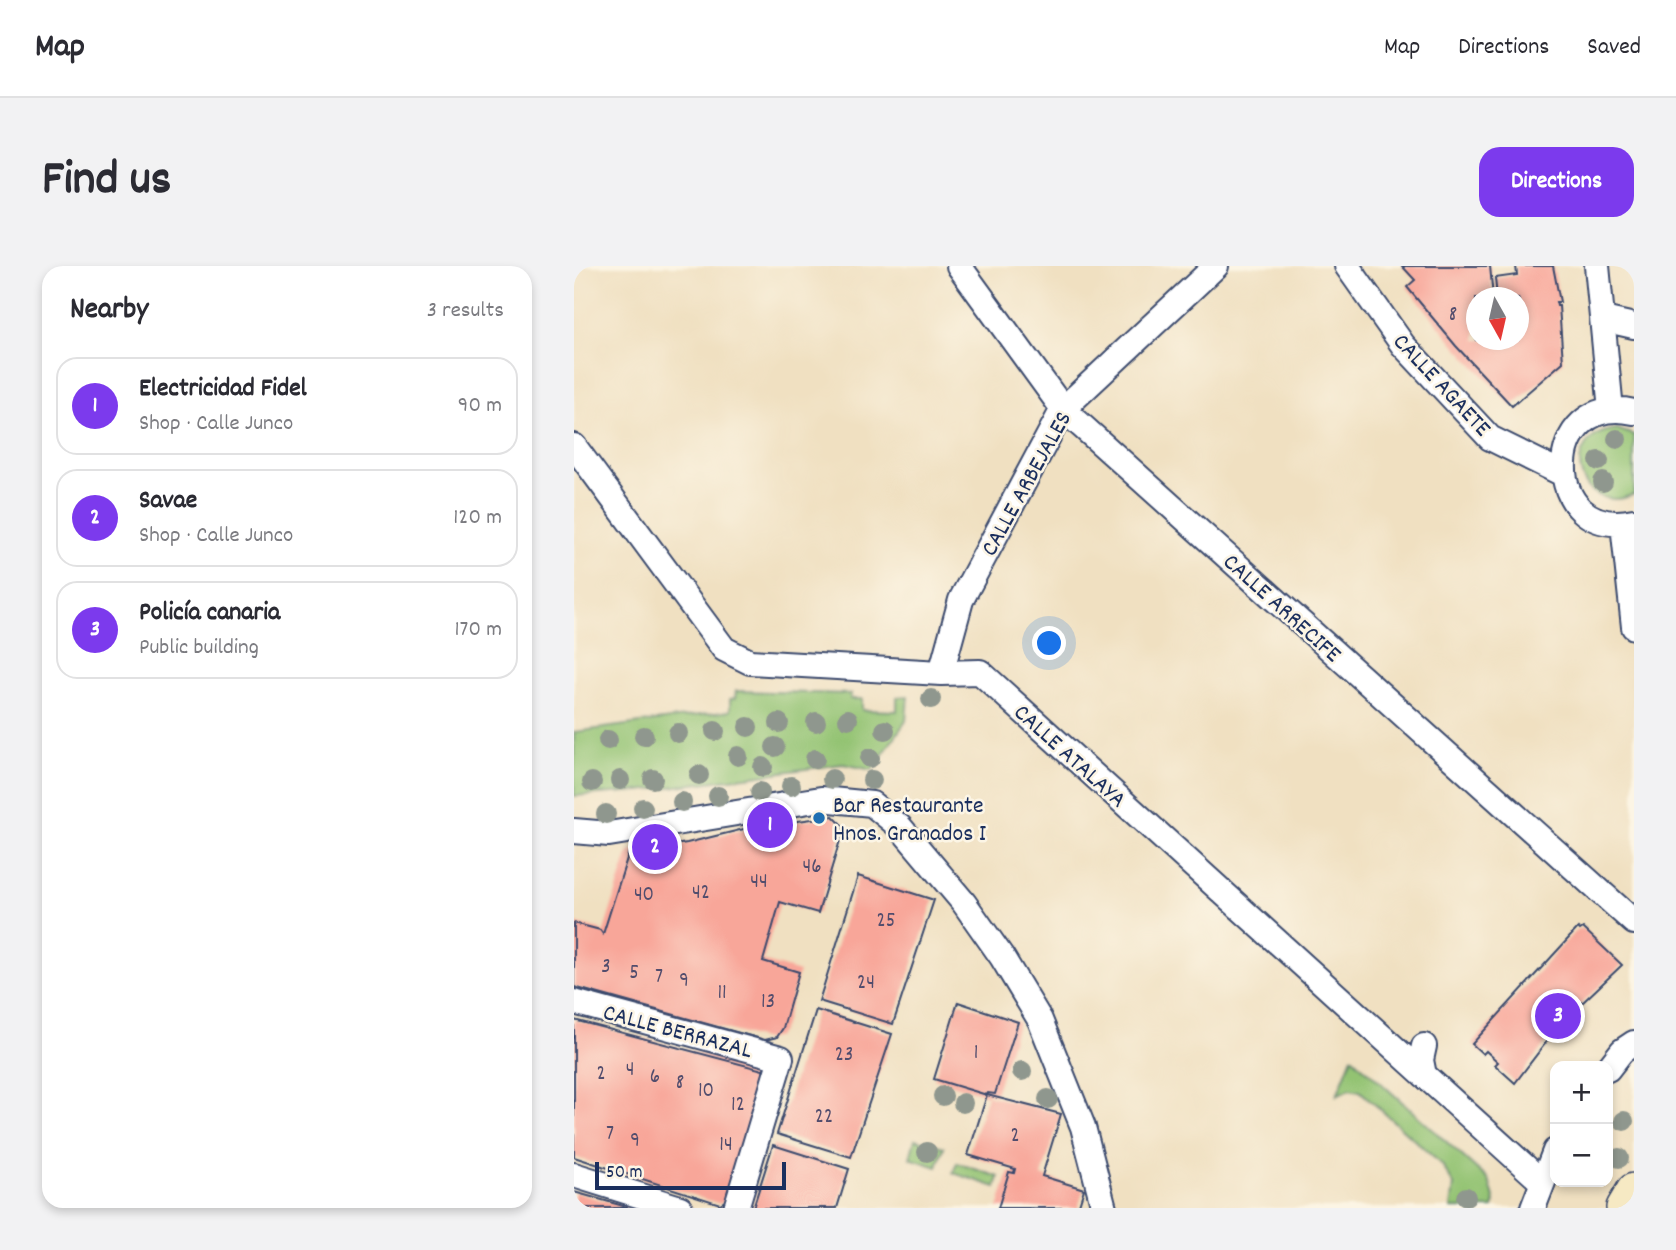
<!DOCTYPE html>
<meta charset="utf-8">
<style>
body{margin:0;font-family:Dekko,sans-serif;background:#f2f2f3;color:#2b2b33}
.controls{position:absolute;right:21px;bottom:21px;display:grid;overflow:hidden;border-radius:14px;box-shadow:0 4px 10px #0003}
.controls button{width:63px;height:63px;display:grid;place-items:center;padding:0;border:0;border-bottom:2px solid #e1e1e2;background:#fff;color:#2b2b33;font:35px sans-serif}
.compass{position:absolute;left:892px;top:21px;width:63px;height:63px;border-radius:50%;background:#fff;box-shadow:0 4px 10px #0003;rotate:172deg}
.scale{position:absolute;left:21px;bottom:18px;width:191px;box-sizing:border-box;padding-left:7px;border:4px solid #1b2f5e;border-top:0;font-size:19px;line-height:24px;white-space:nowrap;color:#1b2f5e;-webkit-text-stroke:5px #fcf5e5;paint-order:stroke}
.you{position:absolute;left:476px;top:378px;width:24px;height:24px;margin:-18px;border:5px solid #fff;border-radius:50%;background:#1a73e8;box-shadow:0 0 0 10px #1a73e833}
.badge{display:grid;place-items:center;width:46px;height:46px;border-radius:50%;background:#7c3aed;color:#fff;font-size:23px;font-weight:700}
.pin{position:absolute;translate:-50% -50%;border:4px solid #fff;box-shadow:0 2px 7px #0006}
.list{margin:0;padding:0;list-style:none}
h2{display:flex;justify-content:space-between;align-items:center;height:91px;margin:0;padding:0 28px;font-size:30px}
h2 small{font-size:23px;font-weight:400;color:#7c7c81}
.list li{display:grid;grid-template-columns:46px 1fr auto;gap:21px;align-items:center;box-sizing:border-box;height:98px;margin:0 14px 14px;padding:0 14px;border:2px solid #e1e1e2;border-radius:21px}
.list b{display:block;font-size:26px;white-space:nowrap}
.list p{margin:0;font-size:23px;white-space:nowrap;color:#7c7c81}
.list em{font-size:23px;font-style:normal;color:#7c7c81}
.map{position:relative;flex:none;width:1060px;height:942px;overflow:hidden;border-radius:21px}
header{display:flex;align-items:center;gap:42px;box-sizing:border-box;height:98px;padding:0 35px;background:#fff;border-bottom:2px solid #e1e1e2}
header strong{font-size:33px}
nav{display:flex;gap:38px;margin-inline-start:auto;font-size:24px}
.intro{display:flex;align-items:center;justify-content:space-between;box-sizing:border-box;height:168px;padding:0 42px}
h1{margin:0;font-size:49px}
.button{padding:18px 32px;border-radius:21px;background:#7c3aed;color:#fff;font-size:24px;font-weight:700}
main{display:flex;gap:42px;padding:0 42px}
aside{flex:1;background:#fff;border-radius:21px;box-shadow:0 4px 10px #0003}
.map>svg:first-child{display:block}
.green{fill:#93c372;stroke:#577968;stroke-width:2}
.building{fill:#f8a699}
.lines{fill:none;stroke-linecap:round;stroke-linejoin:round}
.minor-casing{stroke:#3b4a6d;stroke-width:28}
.secondary-casing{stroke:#3b4a6d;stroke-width:38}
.minor{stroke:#fff;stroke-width:24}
.secondary{stroke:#f6e9c3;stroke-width:35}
.tree{fill:#8f978e}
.poi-dot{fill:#1f6fb2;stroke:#fcf5e5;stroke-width:2.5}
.labels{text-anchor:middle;stroke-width:5;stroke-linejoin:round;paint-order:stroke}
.number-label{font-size:21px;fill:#524d6d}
.street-label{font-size:24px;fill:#1b2f5e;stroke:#fcf5e5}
.poi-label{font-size:24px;fill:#1b2f5e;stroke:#fcf5e5;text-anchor:start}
</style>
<header>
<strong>Map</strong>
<nav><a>Map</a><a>Directions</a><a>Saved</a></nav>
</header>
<div class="intro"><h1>Find us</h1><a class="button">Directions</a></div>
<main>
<aside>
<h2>Nearby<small>3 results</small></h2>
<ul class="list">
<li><span class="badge">1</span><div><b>Electricidad Fidel</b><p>Shop · Calle Junco</p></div><em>90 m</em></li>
<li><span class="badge">2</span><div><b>Savae</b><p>Shop · Calle Junco</p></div><em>120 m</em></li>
<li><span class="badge">3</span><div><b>Policía canaria</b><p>Public building</p></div><em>170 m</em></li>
</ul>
</aside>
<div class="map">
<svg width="1060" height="942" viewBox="0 0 1060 942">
<rect width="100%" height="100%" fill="#fcf5e5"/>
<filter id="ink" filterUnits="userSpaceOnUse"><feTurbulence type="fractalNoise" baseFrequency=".0143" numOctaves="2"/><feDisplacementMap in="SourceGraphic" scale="14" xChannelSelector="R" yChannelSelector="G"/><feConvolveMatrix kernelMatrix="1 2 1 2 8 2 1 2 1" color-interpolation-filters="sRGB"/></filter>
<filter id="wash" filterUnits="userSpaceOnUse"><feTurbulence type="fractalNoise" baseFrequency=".00686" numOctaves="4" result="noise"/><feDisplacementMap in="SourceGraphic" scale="28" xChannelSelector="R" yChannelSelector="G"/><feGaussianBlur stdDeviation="1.57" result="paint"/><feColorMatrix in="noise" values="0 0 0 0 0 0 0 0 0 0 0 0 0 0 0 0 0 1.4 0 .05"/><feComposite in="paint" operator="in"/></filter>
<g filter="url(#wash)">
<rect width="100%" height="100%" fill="#f0e0c1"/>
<path class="green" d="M1043,163L1060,169V228C1006,254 980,170 1043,163Z
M162,425L277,428L276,433H288V444L323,445V431L334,430L332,455L298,504L269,498L66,525L0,530V466L156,445V433L161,432Z
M778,791L915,914L921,936L919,942H877L880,919L868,899L786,825L775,823L763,829Z
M341,873L370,881L363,901L336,892Z
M383,897L425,911L422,921L379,907Z"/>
<g id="blocks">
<path class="building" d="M828,0H916L919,32H902V74H944V44H947L944,32H923L921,12L943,9L942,0H979L986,36H982L983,40H985L989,96L938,140L882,80L833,21L841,14Z
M259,550L270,561L244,647L206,636L189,695L225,706L209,762L203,771L191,774L0,721V657L26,664L29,668L55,586L113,577L174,562Z
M284,610L360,634L319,758L245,735Z
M1004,662L1006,664L1009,662L1048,699L987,757L941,817L921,799L924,796L912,785L909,788L898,778Z
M384,736L444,756L421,828L414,827L413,829L360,813Z
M242,744L318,768L277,891L203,868Z
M0,754L189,804L194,817L159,930L146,938L0,891Z
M413,829L487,848L468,910L510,923L504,942H424L435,906L440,907L441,903L394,889Z
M199,879L275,903L263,942H179Z
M0,926L53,941V942H0Z"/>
</g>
</g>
<g filter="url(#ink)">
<use href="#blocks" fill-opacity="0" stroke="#3b4a6d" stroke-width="2"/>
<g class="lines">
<defs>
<path id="minor" d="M385,0L489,143L1060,656
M773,0L829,79L916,172L989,208
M1023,0L1037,144
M1029,53L1060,60
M1060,146C967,125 966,276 1060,255
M0,180L150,383L176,396L367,407L406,406L968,916
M1049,258L1060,361
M367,407L387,334L489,143L642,0
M0,565L35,568L247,533L298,538L326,561L390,637L428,691L466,754L509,861L530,942
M0,736L207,792L162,942
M1034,803L1048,785L1060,777
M850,809L847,794L850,780
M0,909L106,942
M959,942L981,885"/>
<path id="secondary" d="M1050,942L1060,925"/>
</defs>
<use href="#minor" class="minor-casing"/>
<use href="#secondary" class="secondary-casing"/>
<use href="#minor" class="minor"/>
<use href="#secondary" class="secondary"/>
</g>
<g class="tree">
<circle cx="1043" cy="173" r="10"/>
<circle cx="1025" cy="195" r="10"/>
<circle cx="1029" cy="216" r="10"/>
<circle cx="357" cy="433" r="10"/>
<circle cx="274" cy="453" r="10"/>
<circle cx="242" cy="456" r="10"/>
<circle cx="205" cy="457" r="10"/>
<circle cx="174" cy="461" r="10"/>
<circle cx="311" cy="464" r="10"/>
<circle cx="141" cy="465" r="10"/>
<circle cx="104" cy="467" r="10"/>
<circle cx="70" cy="470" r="10"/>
<circle cx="34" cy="474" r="10"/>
<circle cx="201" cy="481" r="10"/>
<circle cx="164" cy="490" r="10"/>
<circle cx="296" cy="492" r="10"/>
<circle cx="241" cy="493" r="10"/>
<circle cx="189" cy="501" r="10"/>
<circle cx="125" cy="509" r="10"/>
<circle cx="79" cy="513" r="10"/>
<circle cx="258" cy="513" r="10"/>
<circle cx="46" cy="514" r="10"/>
<circle cx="298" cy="514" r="10"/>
<circle cx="18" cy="516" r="10"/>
<circle cx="217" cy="520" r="10"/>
<circle cx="186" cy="526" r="10"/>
<circle cx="144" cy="530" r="10"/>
<circle cx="108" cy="536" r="10"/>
<circle cx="69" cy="542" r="10"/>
<circle cx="32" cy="548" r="10"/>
<circle cx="448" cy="805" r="10"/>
<circle cx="369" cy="830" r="10"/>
<circle cx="474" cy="833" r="10"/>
<circle cx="389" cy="837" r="10"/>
<circle cx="1050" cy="855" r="10"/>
<circle cx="353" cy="886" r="10"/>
<circle cx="1045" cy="892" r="10"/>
<circle cx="892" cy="931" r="10"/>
</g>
</g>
<circle class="poi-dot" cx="245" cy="552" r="7"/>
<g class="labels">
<g class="number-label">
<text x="879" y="54">8</text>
<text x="238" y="606">46</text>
<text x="185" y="621">44</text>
<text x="127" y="632">42</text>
<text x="70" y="634">40</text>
<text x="312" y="660">25</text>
<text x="32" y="706">3</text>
<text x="60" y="712">5</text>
<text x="85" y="716">7</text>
<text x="110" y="720">9</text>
<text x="292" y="722">24</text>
<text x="148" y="732">11</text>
<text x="194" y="741">13</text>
<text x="402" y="792">1</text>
<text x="270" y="794">23</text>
<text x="56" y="809">4</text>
<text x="27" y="813">2</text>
<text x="81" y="816">6</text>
<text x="106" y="822">8</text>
<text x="132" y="830">10</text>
<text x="164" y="844">12</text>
<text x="250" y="856">22</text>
<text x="36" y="873">7</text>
<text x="441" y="875">2</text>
<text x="61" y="880">9</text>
<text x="152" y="884">14</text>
</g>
<g class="street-label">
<text transform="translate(869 118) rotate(47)" y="8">CALLE AGAETE</text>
<text transform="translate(451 217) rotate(-61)" y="8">CALLE ARBEJALES</text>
<text transform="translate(709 341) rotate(42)" y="8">CALLE ARRECIFE</text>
<text transform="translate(497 489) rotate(42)" y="8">CALLE ATALAYA</text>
<text transform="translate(104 764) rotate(15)" y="8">CALLE BERRAZAL</text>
</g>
<g class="poi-label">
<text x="259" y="546">Bar Restaurante<tspan x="259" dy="28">Hnos. Granados I</tspan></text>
</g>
</g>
</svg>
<div class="controls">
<button>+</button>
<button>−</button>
</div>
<svg class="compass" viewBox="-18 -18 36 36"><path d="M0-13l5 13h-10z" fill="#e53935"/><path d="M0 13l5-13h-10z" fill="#7c7c81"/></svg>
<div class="scale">50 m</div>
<div class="you"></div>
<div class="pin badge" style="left:196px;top:559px">1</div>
<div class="pin badge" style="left:81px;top:581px">2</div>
<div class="pin badge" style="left:984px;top:750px">3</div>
</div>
</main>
